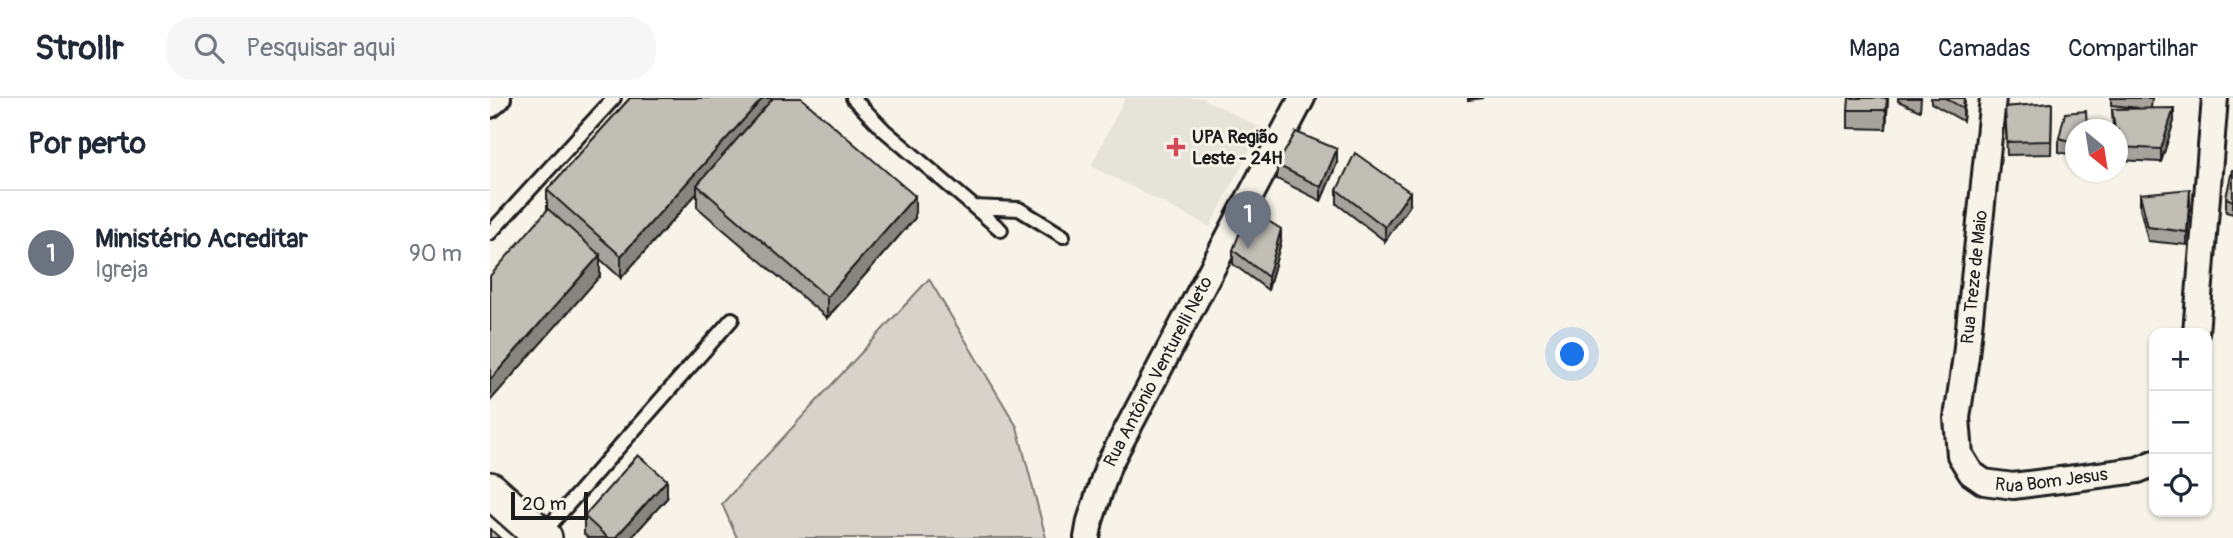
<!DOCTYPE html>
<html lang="pt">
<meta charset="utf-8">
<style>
body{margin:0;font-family:Pangolin,sans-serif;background:#f6f6f7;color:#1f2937}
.controls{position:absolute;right:21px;bottom:21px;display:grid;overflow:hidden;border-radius:14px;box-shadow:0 2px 5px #0004}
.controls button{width:63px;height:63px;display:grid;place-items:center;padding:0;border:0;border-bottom:2px solid #e0e1e3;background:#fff;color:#1f2937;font:35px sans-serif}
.compass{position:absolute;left:1575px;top:21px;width:63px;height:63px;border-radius:50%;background:#fff;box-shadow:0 2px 5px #0004;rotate:150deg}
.scale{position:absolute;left:21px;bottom:18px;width:77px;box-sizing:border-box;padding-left:7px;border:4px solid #1c1c1c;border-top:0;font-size:19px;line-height:24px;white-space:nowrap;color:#1c1c1c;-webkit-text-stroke:5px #f7f3e8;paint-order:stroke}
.you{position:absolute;left:1083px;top:257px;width:24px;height:24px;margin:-18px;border:5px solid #fff;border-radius:50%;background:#1a73e8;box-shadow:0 0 0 10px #1a73e833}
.badge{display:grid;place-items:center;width:46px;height:46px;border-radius:50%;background:#0f766e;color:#fff;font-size:23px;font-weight:700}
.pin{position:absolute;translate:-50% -58px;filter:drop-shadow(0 2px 4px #0008)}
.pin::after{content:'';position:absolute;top:37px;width:24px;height:21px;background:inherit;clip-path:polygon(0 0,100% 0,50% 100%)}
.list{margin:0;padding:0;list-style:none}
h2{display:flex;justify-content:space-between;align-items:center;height:91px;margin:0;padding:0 28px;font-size:30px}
h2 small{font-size:23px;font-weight:400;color:#747a83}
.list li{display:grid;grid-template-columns:46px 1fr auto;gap:21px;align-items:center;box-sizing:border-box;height:126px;padding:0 28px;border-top:2px solid #e0e1e3}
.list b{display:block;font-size:26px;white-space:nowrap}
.list p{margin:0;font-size:23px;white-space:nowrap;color:#747a83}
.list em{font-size:23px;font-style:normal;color:#747a83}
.icon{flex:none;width:38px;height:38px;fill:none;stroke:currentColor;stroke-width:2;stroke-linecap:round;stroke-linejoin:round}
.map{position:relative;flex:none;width:1743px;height:440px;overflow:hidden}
header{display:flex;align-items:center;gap:42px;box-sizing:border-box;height:98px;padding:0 35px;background:#fff;border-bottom:2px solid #e0e1e3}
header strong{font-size:33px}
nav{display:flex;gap:38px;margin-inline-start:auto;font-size:24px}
.search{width:490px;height:63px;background:#f6f6f7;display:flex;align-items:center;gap:18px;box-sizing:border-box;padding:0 24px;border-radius:28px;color:#747a83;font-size:26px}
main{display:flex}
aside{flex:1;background:#fff}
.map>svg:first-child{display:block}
.built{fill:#e6e3d9}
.green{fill:#d7d3cb;stroke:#7a7874;stroke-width:2}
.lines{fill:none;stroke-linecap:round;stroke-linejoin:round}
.lane-casing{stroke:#1c1c1c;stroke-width:18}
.street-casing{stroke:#1c1c1c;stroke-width:30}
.secondary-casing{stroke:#1c1c1c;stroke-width:40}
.lane{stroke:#f7f3e8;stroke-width:12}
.street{stroke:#f7f3e8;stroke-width:24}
.secondary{stroke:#f7f3e8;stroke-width:35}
.wall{fill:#a5a39c;stroke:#1c1c1c;stroke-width:2}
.shaded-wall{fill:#86857f;stroke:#1c1c1c;stroke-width:2}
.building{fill:#c0beb5;stroke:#1c1c1c;stroke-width:2}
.poi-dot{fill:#d1495b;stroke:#f7f3e8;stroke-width:2.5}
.labels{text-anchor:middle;stroke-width:6;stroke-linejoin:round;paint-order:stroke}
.poi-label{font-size:18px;font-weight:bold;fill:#1c1c1c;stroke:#f7f3e8;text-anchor:start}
.street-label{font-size:18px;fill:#1c1c1c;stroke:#f7f3e8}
</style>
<header>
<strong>Strollr</strong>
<div class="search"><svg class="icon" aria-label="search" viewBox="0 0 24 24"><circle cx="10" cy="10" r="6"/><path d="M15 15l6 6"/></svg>Pesquisar aqui</div>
<nav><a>Mapa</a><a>Camadas</a><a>Compartilhar</a></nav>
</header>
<main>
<aside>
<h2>Por perto<small></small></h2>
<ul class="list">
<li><span class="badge" style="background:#6b7280">1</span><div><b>Ministério Acreditar</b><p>Igreja</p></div><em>90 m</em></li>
</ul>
</aside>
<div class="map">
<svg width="1743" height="440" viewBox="0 0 1743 440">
<rect width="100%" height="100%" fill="#f7f3e8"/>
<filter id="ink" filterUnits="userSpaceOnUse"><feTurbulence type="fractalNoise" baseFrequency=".0143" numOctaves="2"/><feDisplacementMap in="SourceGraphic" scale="14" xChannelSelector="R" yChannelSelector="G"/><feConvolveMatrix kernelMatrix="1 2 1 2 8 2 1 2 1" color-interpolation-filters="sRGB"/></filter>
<g filter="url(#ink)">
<path class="built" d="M635,0H712L771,30L720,129L601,68Z"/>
<path class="green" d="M439,181L527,329L556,440H247L232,406Z"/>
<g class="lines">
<defs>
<path id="lane" d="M363,0L394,32L511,132
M484,109L529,111L573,138
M0,135L124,0
M52,436L242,221"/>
<g id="street">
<path id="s1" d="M1503,0L1476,258L1467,320L1470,357L1481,375L1494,384L1523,388L1648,372L1664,365"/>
<path d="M0,7L8,0"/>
<path d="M1706,235L1725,0"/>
<path id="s2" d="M597,440L600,423L618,368L812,0"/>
</g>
<path id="secondary" d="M0,392L54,440"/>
</defs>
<use href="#lane" class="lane-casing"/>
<use href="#street" class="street-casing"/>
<use href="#secondary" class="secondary-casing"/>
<use href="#lane" class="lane"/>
<use href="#street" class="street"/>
<use href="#secondary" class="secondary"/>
</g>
<path class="wall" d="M140,0L425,120L337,220L207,109V95L131,180L110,161V178L57,113V92Z
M978,0H993L978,2Z
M1398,0L1396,31L1358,30V12Z
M1408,0H1431L1430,13L1408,3Z
M1441,0H1475L1473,23L1441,5Z
M1621,0H1662L1661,10L1684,23L1671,64L1628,62V32H1623L1622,11L1649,10L1621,7Z
M1562,5L1561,56L1517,57L1515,9Z
M1586,32V58L1569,54V40Z
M847,65L831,103L787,81V67Z
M1743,72V116L1736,114V100Z
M847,92L920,107L895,143L847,106Z
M1650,96L1700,105L1697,147L1658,143L1650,110Z
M791,144L778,192L743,166V152Z
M177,400L141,440H98L94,436V418Z"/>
<path class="shaded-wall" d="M273,0H292L207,87V95L131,180V158Z
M1397,0H1398L1396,31V12Z
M1474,0H1475L1473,23V10Z
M1684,10V23L1671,64V51Z
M847,51V65L831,103V89Z
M1700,91V105L1697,147V134Z
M920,94V107L895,143V129Z
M425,98V120L337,220V199Z
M791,131V144L778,192V179Z
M110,157V178L0,303V282Z
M177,382V400L141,440H125Z"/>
<path class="building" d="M140,0H273L131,158L57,92Z
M283,0H311L425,98L337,199L207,87Z
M1359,0H1397L1396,12H1358Z
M1455,0H1474L1473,10Z
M1562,5L1561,43L1517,44L1515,9Z
M1684,10L1671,51L1628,49V32H1625L1622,11Z
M1596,13L1597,32H1586V45L1569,40L1575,15Z
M806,34L847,51L831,89L787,67Z
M865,55L920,94L895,129L847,92Z
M1742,72H1743V103L1736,100Z
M1700,91L1697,134L1658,129L1650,96Z
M58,111L110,157L0,282V178Z
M759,111L791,131L778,179L743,152Z
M148,357L177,382L125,440H118L94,418Z
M0,431L10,440H0Z"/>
</g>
<path class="poi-dot" d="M682.5 38.5h7v7h7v7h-7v7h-7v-7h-7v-7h7z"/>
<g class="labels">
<g class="poi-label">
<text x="702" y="45">UPA Região<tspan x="702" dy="21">Leste - 24H</tspan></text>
</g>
<g class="street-label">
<text transform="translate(1484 179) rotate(-84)" y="6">Rua Treze de Maio</text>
<text dy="6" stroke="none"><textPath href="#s2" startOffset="182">Rua Antônio Venturelli Neto</textPath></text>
<text dy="6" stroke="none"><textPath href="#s1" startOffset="464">Rua Bom Jesus</textPath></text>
</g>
</g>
</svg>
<div class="controls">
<button>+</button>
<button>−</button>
<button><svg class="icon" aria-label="locate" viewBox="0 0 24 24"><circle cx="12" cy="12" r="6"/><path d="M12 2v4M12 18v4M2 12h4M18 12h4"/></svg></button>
</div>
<svg class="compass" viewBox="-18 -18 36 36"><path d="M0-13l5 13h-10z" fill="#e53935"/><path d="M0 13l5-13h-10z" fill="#747a83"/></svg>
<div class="scale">20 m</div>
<div class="you"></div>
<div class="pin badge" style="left:758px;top:151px;background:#6b7280">1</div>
</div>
</main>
